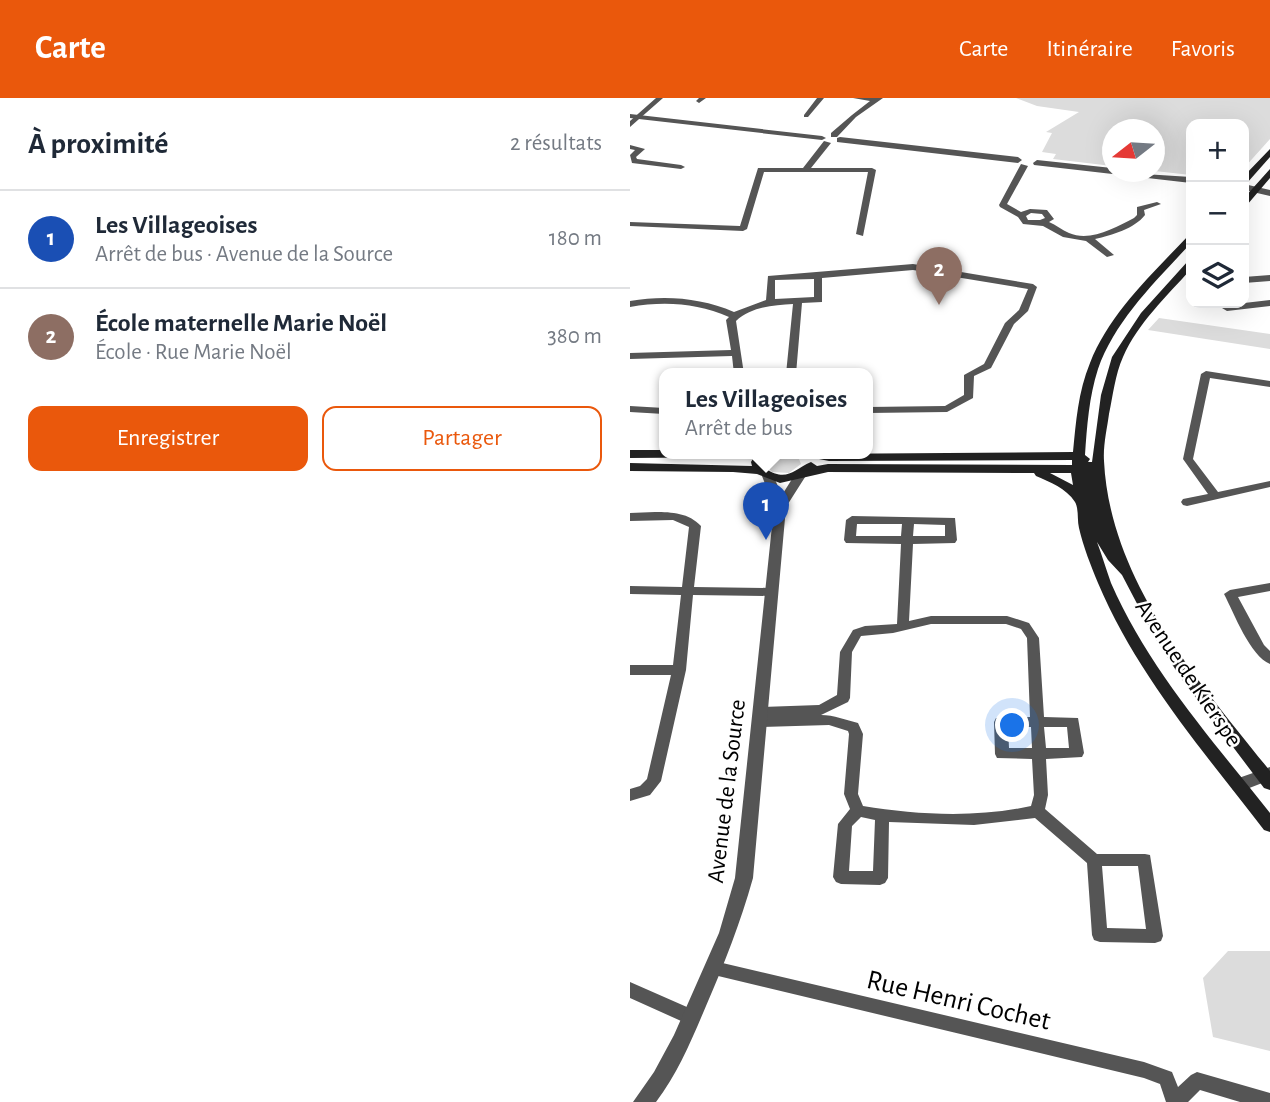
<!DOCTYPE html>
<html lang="fr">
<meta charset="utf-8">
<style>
body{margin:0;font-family:"Alegreya Sans",sans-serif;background:#f6f6f7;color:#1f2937}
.controls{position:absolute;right:21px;top:21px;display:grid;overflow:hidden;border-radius:14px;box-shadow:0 7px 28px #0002}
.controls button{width:63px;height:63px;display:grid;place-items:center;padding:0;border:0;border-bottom:2px solid #e0e1e3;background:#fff;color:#1f2937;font:35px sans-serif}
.compass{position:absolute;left:472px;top:21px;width:63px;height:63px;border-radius:50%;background:#fff;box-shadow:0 7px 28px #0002;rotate:253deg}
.you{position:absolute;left:383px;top:628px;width:24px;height:24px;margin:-18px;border:5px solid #fff;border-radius:50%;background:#1a73e8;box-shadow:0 0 0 10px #1a73e833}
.badge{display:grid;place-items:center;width:46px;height:46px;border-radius:50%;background:#ea580c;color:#fff;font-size:23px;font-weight:700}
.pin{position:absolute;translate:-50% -58px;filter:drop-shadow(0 2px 4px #0008)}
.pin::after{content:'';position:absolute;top:37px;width:24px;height:21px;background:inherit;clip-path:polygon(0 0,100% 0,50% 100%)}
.popup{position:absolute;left:29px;top:270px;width:214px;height:91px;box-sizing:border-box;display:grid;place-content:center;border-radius:14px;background:#fff;filter:drop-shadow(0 2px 5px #0005);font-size:23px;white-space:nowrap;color:#747a83}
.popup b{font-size:26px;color:#1f2937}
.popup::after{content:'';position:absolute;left:50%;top:100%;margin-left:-14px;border:14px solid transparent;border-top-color:#fff}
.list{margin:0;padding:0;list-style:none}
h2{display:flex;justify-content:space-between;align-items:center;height:91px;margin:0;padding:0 28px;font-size:30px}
h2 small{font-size:23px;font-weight:400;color:#747a83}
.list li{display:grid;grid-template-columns:46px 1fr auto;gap:21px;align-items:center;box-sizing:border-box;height:98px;padding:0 28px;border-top:2px solid #e0e1e3}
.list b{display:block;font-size:26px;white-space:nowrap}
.list p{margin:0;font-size:23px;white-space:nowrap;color:#747a83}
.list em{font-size:23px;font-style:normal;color:#747a83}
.actions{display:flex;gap:14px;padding:21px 28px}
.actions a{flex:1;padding:16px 0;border:2px solid #ea580c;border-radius:14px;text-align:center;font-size:24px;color:#ea580c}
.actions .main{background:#ea580c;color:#fff}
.icon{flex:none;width:38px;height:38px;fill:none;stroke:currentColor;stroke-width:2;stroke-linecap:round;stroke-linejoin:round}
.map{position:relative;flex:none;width:640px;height:1004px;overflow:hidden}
header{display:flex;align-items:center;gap:42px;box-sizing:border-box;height:98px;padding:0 35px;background:#ea580c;color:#fff}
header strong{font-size:33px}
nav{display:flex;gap:38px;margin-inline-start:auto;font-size:24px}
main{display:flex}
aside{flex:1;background:#fff}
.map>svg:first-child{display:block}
.green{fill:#dcdcdc}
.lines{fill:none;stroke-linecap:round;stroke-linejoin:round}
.minor{fill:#555;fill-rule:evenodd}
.tertiary{fill:#555;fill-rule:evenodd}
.secondary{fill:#222;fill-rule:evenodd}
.labels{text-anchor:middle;stroke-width:5;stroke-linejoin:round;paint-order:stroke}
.street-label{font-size:24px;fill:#000;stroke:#fff}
.near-street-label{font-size:28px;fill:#000;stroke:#fff}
</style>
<header>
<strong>Carte</strong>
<nav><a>Carte</a><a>Itinéraire</a><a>Favoris</a></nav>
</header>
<main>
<aside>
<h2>À proximité<small>2 résultats</small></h2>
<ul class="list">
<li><span class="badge" style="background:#1a4fb4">1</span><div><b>Les Villageoises</b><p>Arrêt de bus · Avenue de la Source</p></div><em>180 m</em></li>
<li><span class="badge" style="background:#8d6e63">2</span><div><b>École maternelle Marie Noël</b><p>École · Rue Marie Noël</p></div><em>380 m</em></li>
</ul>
<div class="actions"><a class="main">Enregistrer</a><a>Partager</a></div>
</aside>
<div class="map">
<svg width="640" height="1004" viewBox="0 0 640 1004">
<rect width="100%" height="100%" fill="#fff"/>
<path class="green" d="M386,0H640V41L614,70V26H561V77L525,73L524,32H482V68L423,61L426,56L412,54L422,35L416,34L449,14L407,8Z
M529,220L640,236V251L518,232Z
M141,356H167L171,366L159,375L142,374L134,365Z
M598,853H640V953L583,939L573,880Z"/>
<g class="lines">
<path class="minor" d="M26,0H33L0,29V23Z
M69,0H76L69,5L66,3Z
M187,0H194L178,19H174V17Z
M223,0H253L226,19L207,39H201V35L222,17L240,3Z
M194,43L201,45L181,70H242L246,72L233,138L226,136L238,74H134L117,131L113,133L0,128V124L110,128L128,70H173Z
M0,47L15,51L6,59L7,61L51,67L55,69L51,71L2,65L0,57L5,52L0,51Z
M391,66L398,68L377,106L391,114L400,111L417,112L424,121L419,124C426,127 432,132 439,135C460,144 485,130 504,120L507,117V109L527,104L531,106L514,112L515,117C504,131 482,137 465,141L484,157L477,159L456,143L433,139L413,128L393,126L388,119L370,109L369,107ZM401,115L412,116L415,120L410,122H398L396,118Z
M283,166L403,186L407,189L398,213L384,226L361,270L344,278L343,300L317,314L238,315V309L315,308L334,297V277L354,266L375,225L389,212L398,191L283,172L192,180V204L172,205L166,276H156L163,206C143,207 121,209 106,223L114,276H104L102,258L0,261V255L101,252L96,222L99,219C67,205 34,203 0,209V203C36,197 71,200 104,214L136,202L138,178ZM184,181V199L145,201V182Z
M640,177V183L614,185V179Z
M640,202V208L597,213L592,210L597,207Z
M576,273L640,283V289L580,280L563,361L588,394L640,383V389L557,408L553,407L551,404L553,401L578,396L553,361L571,276Z
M0,308L34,310V316L0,314Z
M25,414C42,414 59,415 71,428L64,489L142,490L148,494L142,498L63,497L56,572L31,683L20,697L0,703V691L10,688L17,681L41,577H0V567H43L51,497L0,496V488L52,489L59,429L43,422L0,423V415Z
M222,418L325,420L327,442L325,445L283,446L279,523L301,518H377L399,525L409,540L414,619L448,620L454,655L452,659L416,661L418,697L415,711L467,756H515L520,757L533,838L531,843L525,845L470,844L464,842L462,837L457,765L405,720L344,727L259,724L258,780L255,785L250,787L211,786L206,784L203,779L208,726L220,711L214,696L219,636L218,633L199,627L131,629L126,628L124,624L126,620L130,619L126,618L124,614L126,610L131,609L189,607L207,597L210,554L223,532L235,528L267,526L271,446L216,445L214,442L216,422ZM227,426H272L271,438H226ZM284,426L315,427V438H283ZM301,526H376L391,531L397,540L400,619L366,620L364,624L365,656L367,660L402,661L404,697L401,708C347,720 287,717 233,708L228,696L233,636L228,625C216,622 204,617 191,617L218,604L220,600L222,554L231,538L263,535ZM378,629H401L402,650H379ZM414,629H437L439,650H416ZM231,719L245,722L243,773H219L222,728ZM472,768H508L516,831L477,830Z
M640,485V493L608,499L634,547L640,553V566C620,558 604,515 594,496L600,492Z
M84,863L514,964L542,974L548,989L561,977L567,974L640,995V1004H610L570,992L558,1004H536L530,986L514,980L84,877L78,875L76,870L78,865Z
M0,884L66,913L68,919L66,925L60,927L0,900Z"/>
<path class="tertiary" d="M0,16L192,38L196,40L192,42L0,20Z
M210,39L388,59L392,62L388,65L207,44V40Z
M407,62L482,70V74L561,79V85L404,67L403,65Z
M614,86L640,92V98L614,92Z
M171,372L177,376L156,409L123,780C110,826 95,864 76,908C62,941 48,975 26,1004H3L24,974L44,937L89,835L105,780L144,409L132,378L138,374L142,375L152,397L167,373Z
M640,669V682L609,694L603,692L601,687L603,682Z"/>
<path class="secondary" d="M640,51V59L617,85L614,86V78Z
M640,71V80L617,107L614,108V100Z
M561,137V145C527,182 485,222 468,271C459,299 457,328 455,357L460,361L458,364H462L471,297L482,259L511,215L558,163L561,162V171C537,198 508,225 493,259C485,277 483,297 479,316C477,331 473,347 474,363C480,483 569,584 640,673V692L634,690L551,580L525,540L492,477L478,462L467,444C472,457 476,471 481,485C518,570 583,643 640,715V734L634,732C574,654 507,577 468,485C461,468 453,448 449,430C447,422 449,411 445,404C436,390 420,384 406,378L404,375L198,374L150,385L127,376L103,374L0,373V365L122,368L121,364L124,359L0,360V352H34V356H138L133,364L136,371C157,384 163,372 181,364L187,368L198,366L442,367V362L199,363L179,359L177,356L443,354C446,324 448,294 460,265C479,216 522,176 558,138ZM420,375H441L443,387Z"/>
</g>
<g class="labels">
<g class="street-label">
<text transform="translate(559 575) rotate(56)" y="8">Avenue de Kierspe</text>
<text transform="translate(96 693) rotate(-83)" y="8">Avenue de la Source</text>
</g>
<g class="near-street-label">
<text transform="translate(329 901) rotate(13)" y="10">Rue Henri Cochet</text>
</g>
</g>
</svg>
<div class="controls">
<button>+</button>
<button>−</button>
<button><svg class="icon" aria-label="layers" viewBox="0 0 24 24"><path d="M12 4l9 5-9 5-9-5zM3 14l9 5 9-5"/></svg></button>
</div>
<svg class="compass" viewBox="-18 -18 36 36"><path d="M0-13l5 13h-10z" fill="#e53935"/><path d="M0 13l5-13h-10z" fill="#747a83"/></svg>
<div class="you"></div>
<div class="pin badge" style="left:136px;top:442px;background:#1a4fb4">1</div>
<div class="popup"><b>Les Villageoises</b>Arrêt de bus</div>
<div class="pin badge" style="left:309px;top:207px;background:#8d6e63">2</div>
</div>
</main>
